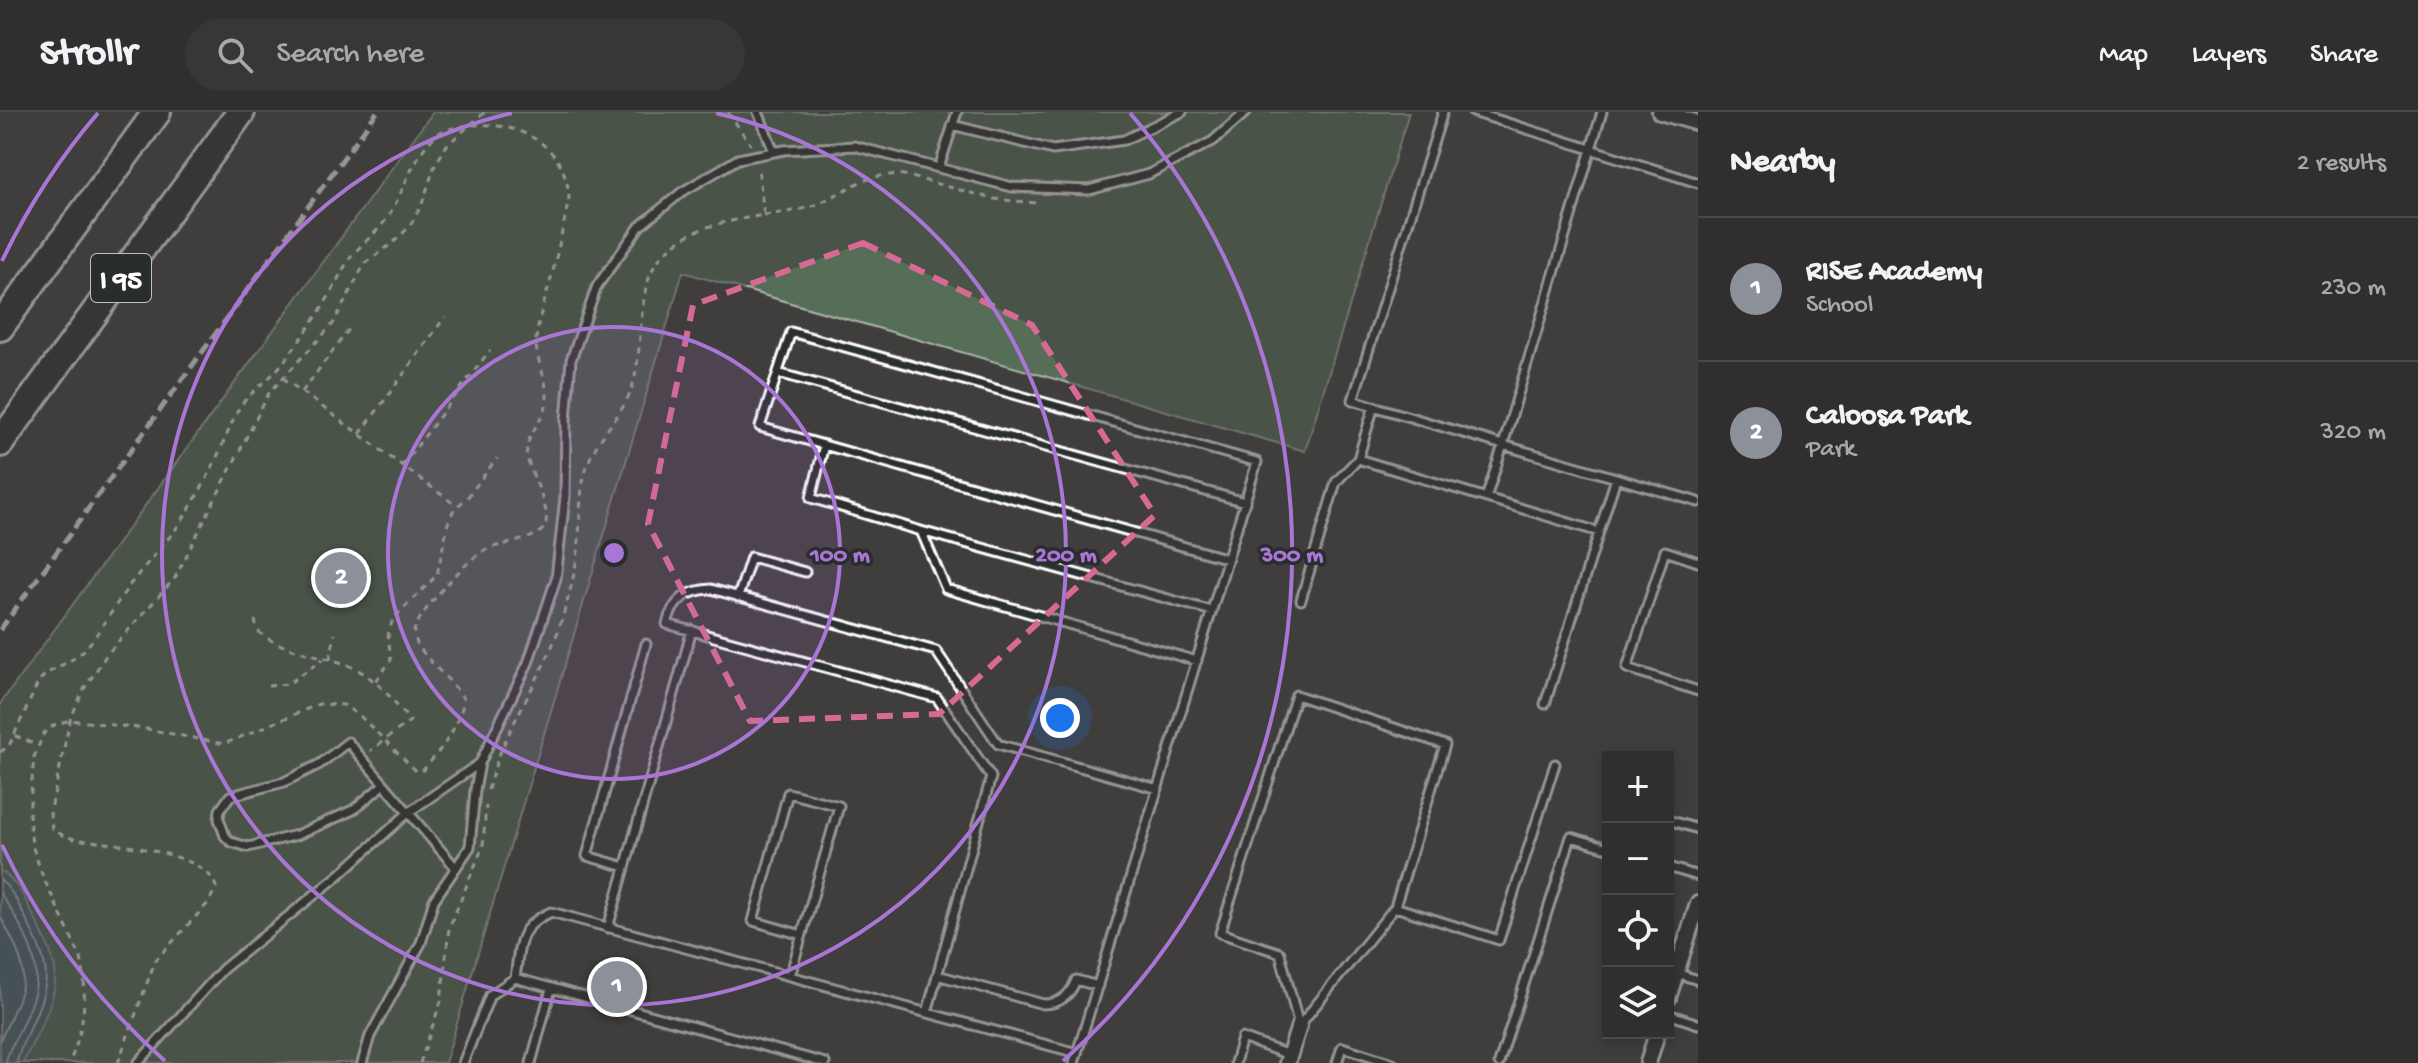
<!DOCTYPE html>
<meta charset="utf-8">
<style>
body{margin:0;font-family:"Gochi Hand",sans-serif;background:#383636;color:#f1f3f6}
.controls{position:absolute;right:24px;bottom:24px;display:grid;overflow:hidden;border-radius:0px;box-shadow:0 4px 12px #0003}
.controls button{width:72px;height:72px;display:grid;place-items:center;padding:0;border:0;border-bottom:2px solid #4b4a4a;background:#302e2e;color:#f1f3f6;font:40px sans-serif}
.you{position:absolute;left:1060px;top:606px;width:28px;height:28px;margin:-20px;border:6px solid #fff;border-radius:50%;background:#1a73e8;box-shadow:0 0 0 12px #1a73e833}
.badge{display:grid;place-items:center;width:52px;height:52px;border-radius:50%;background:#8c9099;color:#fff;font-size:26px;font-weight:700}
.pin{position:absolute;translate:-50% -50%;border:4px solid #fff;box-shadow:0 2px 8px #0006}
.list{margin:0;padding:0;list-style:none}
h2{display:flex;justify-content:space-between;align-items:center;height:104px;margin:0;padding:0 32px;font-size:34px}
h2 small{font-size:26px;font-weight:400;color:#a8a8aa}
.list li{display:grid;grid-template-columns:52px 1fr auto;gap:24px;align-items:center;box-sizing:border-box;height:144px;padding:0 32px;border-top:2px solid #4b4a4a}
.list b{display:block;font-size:30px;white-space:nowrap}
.list p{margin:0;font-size:26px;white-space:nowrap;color:#a8a8aa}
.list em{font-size:26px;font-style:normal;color:#a8a8aa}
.icon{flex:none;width:44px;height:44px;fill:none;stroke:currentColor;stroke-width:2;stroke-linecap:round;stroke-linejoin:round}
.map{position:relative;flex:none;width:1698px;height:951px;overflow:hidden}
header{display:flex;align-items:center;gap:48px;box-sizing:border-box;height:112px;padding:0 40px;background:#302e2e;border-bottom:2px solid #4b4a4a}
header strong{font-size:38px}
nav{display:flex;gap:44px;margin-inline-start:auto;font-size:28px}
.search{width:560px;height:72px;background:#383636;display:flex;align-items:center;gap:20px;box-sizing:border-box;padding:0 28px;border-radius:44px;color:#a8a8aa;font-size:30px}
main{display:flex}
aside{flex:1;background:#302e2e}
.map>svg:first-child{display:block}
.green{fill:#576d59;stroke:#abb6ac;stroke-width:2}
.water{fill:#506975;stroke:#96a5ac;stroke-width:2}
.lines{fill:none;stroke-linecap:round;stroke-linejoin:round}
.shore{stroke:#b9c3c8;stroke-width:2}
.lane-casing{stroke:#fff;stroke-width:13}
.street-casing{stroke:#fff;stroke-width:20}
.highway-casing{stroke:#fff;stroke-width:32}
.path{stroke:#fff;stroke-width:3;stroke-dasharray:6 6;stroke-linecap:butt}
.lane{stroke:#2a2d2e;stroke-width:7}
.street{stroke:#2a2d2e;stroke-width:14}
.highway{stroke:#2a2d2e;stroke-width:26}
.rail{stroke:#fff;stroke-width:5;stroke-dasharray:12 6;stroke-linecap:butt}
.marked{fill:none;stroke:#d76994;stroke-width:6;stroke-dasharray:16 10;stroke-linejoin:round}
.ring{fill:none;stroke:#a976d5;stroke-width:4}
.labels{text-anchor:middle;stroke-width:7;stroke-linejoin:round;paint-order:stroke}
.shield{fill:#2a2d2e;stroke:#bfc0c0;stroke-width:2}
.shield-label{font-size:28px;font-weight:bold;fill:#fff}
.centre{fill:#a976d5;stroke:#2a2d2e;stroke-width:4}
.ring-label{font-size:24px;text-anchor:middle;font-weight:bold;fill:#a976d5;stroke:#2a2d2e;stroke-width:7;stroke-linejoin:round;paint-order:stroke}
</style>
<header>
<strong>Strollr</strong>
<div class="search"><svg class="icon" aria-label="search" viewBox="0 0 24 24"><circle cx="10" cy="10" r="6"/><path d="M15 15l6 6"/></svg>Search here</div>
<nav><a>Map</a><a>Layers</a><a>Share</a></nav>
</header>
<main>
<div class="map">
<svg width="1698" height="951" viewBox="0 0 1698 951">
<rect width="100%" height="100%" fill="#403e3d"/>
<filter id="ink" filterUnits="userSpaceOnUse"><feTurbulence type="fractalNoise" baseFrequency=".0125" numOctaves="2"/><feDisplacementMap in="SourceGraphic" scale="16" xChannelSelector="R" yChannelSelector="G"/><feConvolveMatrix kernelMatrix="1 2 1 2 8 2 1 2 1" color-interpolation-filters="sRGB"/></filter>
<g filter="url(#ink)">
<path class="green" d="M433,0H1409L1305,339L683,160L445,951H0V592Z"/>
<path class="water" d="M3,760C18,772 26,788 34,805C43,822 52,839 55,857C59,888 35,924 23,951H0V761Z"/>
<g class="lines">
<path class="shore" d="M0,768C13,778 20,795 27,809C51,857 52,867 30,916C25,927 18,939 17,951
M0,781C18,807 42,846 35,878C30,900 17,922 8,942L6,951
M0,804C34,866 27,868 0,929"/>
<defs>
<path id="lane" d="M758,0L774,40
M1443,0L1353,288L1503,333L1602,0
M1473,0L1698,71
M952,13L1053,38L1124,28L1182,0
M939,56L957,0
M778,261L1245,390
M1374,294L1358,347L1599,420
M824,333L811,386L921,419L946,477L1197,549
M1486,386L1503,333L1698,390
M921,419L1212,499
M1698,450L1665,439L1627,556L1698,579
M738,485L751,445L805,460
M1301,488L1336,370L1358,347
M1545,592L1616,366
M383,673L353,698L297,723L248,735L231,730L225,724L219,707L220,698L230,684L284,670L320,652L348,630L456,756
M1607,689H1608
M1668,708L1698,717
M625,755L587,744L646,532
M1668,755L1698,764
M608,816L692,518
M1676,861L1698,868
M937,863L1043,892C1060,892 1070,884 1076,868L1098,874
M790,864L839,694L788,681L753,809L802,823
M515,866L825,951
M927,901L991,665L937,586L667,512C673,488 687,478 711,477L936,539L998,632L1158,677
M1668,902L1698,912
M1299,914L1280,841L1220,821L1296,583L1445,633L1395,795
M1299,914L1395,795L1499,828L1555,652
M138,951L223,857L339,763L409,700L480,651
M362,951L370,924L421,831L434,788L470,735L475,678L480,651L528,551L556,467L565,385L566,308L571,248L597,174L640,114L682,80L738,47L784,38L854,34L1012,75L1089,78L1149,62L1213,29L1246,0
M463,951L490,883L515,866C520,832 517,815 551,800L1077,941
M531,951L551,877
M1074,951L1257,350L791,220L760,315L1228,447
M1235,951L1242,926L1289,943
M1337,951L1342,935L1392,951
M1499,951L1571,725L1608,736"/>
<path id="street" d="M1660,0L1698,11
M1668,886L1698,792
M1287,951L1299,914
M1648,951L1657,921"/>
<path id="highway" d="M0,215L157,0
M0,331L241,0"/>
</defs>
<use href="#lane" class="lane-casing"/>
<use href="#street" class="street-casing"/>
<use href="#highway" class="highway-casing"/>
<path class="path" d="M728,0L751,33
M764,103C781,101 799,99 815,93C849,79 863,60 904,63L994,87L1036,91
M283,266L457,394
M302,280L352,213
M360,322L445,205
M402,354L490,238
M255,508L257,518C277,539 323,542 350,554C377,566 392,587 410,609L370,639
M330,547L335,522
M376,569L391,548L388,522L393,507L437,463L448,411L454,397L467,386L497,346
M268,574L288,572L323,547
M15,624L38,633
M0,640L9,634L39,569C51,555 70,552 83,539C102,519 115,492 132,470C151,446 172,425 188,399C202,377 214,353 224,329C229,319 233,306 239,296C250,280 269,268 281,253C296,234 311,214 323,194C333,179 340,161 350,146C361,132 377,121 387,106C406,78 412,41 440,20C495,0 566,21 569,86C564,112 558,138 552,163C546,185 538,206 536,228C535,251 551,271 546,294C542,311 524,324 527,344C530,363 552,395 545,414C538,429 500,431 485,438C469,445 415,504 414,520C414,541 454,568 464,588C458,616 442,637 423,658L416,659L361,605L344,593L319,592L224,632L147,617L70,608L54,613L44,621L34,645L29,703L32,733L43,765L81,846C88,880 84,919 69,951
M488,678C501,623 537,575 557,522C566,496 574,467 578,439C581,412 578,381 587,354C596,327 619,307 630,281C646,241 634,176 660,146C687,114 725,110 764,103L758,55
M118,951L155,849L209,790L216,775C207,738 108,732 74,727L62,723L52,716L50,702L70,608L84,577L107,542L175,466L269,281L333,212L365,151L393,131L410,114L422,92L435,53L447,33L485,0
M420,951L441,889L449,816L483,734L486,694"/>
<use href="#lane" class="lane"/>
<use href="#street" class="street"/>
<use href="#highway" class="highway"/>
<path class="rail" d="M0,518L377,0"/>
</g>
</g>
<path d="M0 0H1698V951H0ZM863,131L1032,213L1155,403L939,602L750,609L648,412L693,193Z" fill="#403e3d" fill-opacity=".55" fill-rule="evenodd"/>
<path class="marked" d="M863,131L1032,213L1155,403L939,602L750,609L648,412L693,193Z"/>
<circle cx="614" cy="441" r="226" fill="#a976d5" fill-opacity=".12"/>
<g class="ring">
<circle cx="614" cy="441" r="226"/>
<path d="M716 1A452 452 0 1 1 512 1"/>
<path d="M165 949A678 678 0 0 1 2 733M2 149A678 678 0 0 1 98 1M1130 1A678 678 0 0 1 1063 949"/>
</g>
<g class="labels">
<rect class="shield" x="91" y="142" width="60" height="48" rx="6"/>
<g class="shield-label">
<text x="121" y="176">I 95</text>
</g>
</g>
<circle cx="614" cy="441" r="12" class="centre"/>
<g class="ring-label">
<text x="840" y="449">100 m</text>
<text x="1066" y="449">200 m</text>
<text x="1292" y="449">300 m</text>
</g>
</svg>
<div class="controls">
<button>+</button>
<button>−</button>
<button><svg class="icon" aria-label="locate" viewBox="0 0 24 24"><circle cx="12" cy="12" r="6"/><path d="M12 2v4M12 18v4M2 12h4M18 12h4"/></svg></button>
<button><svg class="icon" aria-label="layers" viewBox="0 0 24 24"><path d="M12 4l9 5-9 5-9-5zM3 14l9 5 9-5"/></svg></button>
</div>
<div class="you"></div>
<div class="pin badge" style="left:617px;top:875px">1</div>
<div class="pin badge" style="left:341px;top:466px">2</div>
</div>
<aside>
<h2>Nearby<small>2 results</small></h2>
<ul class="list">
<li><span class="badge">1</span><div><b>RISE Academy</b><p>School</p></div><em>230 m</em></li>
<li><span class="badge">2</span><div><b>Caloosa Park</b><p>Park</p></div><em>320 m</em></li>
</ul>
</aside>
</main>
